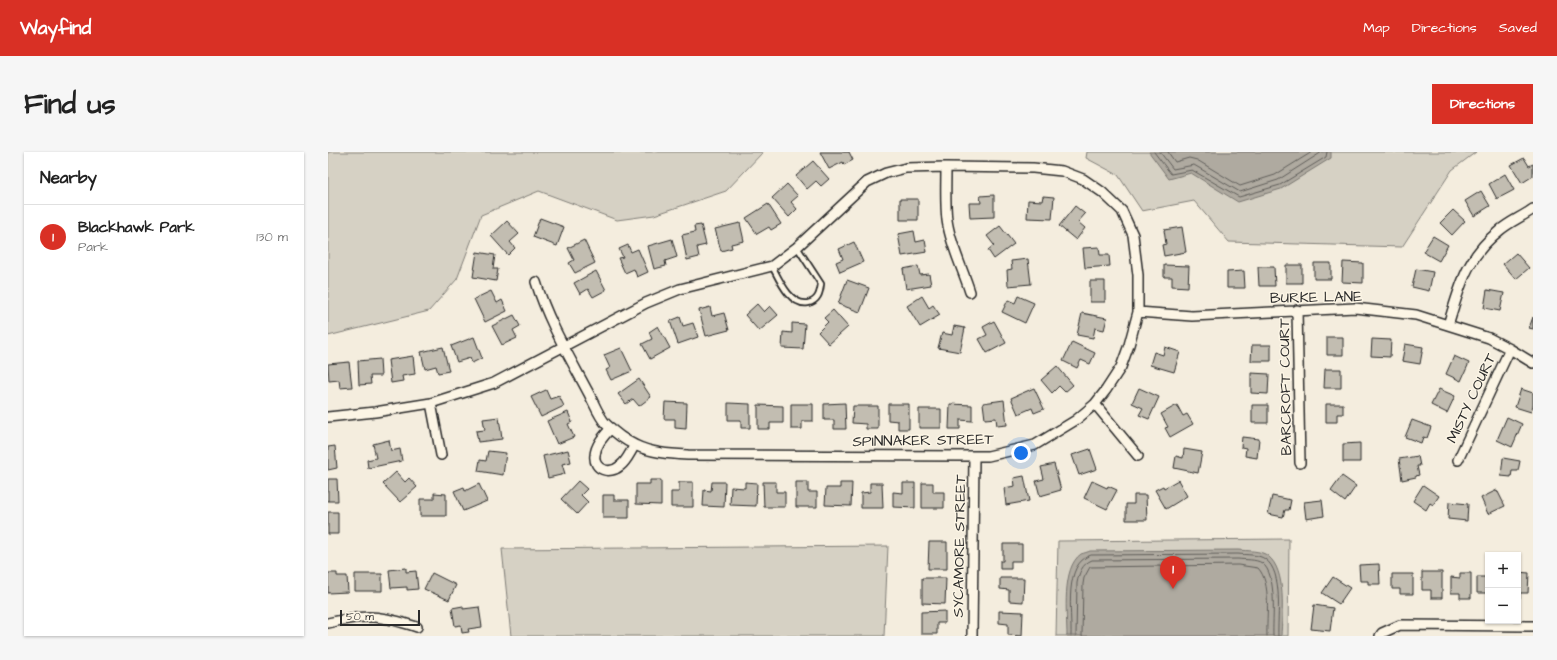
<!DOCTYPE html>
<meta charset="utf-8">
<style>
body{margin:0;font-family:"Architects Daughter",sans-serif;background:#f6f6f6;color:#222}
.controls{position:absolute;right:12px;bottom:12px;display:grid;overflow:hidden;border-radius:0px;box-shadow:0 1px 3px #0004}
.controls button{width:36px;height:36px;display:grid;place-items:center;padding:0;border:0;border-bottom:1px solid #e0e0e0;background:#fff;color:#222;font:20px sans-serif}
.scale{position:absolute;left:12px;bottom:10px;width:80px;box-sizing:border-box;padding-left:4px;border:2px solid #2b2b2b;border-top:0;font-size:11px;line-height:14px;white-space:nowrap;color:#2b2b2b;-webkit-text-stroke:3px #fcf5e5;paint-order:stroke}
.you{position:absolute;left:693px;top:301px;width:14px;height:14px;margin:-10px;border:3px solid #fff;border-radius:50%;background:#1a73e8;box-shadow:0 0 0 6px #1a73e833}
.badge{display:grid;place-items:center;width:26px;height:26px;border-radius:50%;background:#d93025;color:#fff;font-size:13px;font-weight:700}
.pin{position:absolute;translate:-50% -33px;filter:drop-shadow(0 1px 2px #0008)}
.pin::after{content:'';position:absolute;top:21px;width:14px;height:12px;background:inherit;clip-path:polygon(0 0,100% 0,50% 100%)}
.list{margin:0;padding:0;list-style:none}
h2{display:flex;justify-content:space-between;align-items:center;height:52px;margin:0;padding:0 16px;font-size:17px}
h2 small{font-size:13px;font-weight:400;color:#767676}
.list li{display:grid;grid-template-columns:26px 1fr auto;gap:12px;align-items:center;box-sizing:border-box;height:64px;padding:0 16px;border-top:1px solid #e0e0e0}
.list b{display:block;font-size:15px;white-space:nowrap}
.list p{margin:0;font-size:13px;white-space:nowrap;color:#767676}
.list em{font-size:13px;font-style:normal;color:#767676}
.map{position:relative;flex:none;width:1205px;height:484px;overflow:hidden;border-radius:0px}
header{display:flex;align-items:center;gap:24px;box-sizing:border-box;height:56px;padding:0 20px;background:#d93025;color:#fff}
header strong{font-size:19px}
nav{display:flex;gap:22px;margin-inline-start:auto;font-size:14px}
.intro{display:flex;align-items:center;justify-content:space-between;box-sizing:border-box;height:96px;padding:0 24px}
h1{margin:0;font-size:28px}
.button{padding:10px 18px;border-radius:0px;background:#d93025;color:#fff;font-size:14px;font-weight:700}
main{display:flex;gap:24px;padding:0 24px}
aside{flex:1;background:#fff;border-radius:0px;box-shadow:0 1px 3px #0004}
.map>svg:first-child{display:block}
.green{fill:#d6d1c4;stroke:#807e78}
.water{fill:#afaaa0;stroke:#7a7771}
.lines{fill:none;stroke-linecap:round;stroke-linejoin:round}
.shore{stroke:#605e5a;stroke-width:1}
.building{fill:#c2bdb1;stroke:#2b2b2b}
.service-casing{stroke:#2b2b2b;stroke-width:8}
.minor-casing{stroke:#2b2b2b;stroke-width:12}
.service{stroke:#fcf5e5;stroke-width:4.5}
.minor{stroke:#fcf5e5;stroke-width:9}
.labels{text-anchor:middle;stroke-width:3;stroke-linejoin:round;paint-order:stroke}
.street-label{font-size:15px;fill:#2b2b2b;stroke:#fcf5e5}
</style>
<header>
<strong>Wayfind</strong>
<nav><a>Map</a><a>Directions</a><a>Saved</a></nav>
</header>
<div class="intro"><h1>Find us</h1><a class="button">Directions</a></div>
<main>
<aside>
<h2>Nearby<small></small></h2>
<ul class="list">
<li><span class="badge">1</span><div><b>Blackhawk Park</b><p>Park</p></div><em>130 m</em></li>
</ul>
</aside>
<div class="map">
<svg width="1205" height="484" viewBox="0 0 1205 484">
<rect width="100%" height="100%" fill="#f4edde"/>
<filter id="ink" filterUnits="userSpaceOnUse"><feTurbulence type="fractalNoise" baseFrequency=".025" numOctaves="2"/><feDisplacementMap in="SourceGraphic" scale="8" xChannelSelector="R" yChannelSelector="G"/><feConvolveMatrix kernelMatrix="1 2 1 2 8 2 1 2 1" color-interpolation-filters="sRGB"/></filter>
<g filter="url(#ink)">
<path class="green" d="M0,0H435L398,39L326,63L289,68L211,39L153,63L129,127L101,159L0,184Z
M759,0H1148L1124,18L1074,95L901,90L866,49L814,59L790,23L758,6Z
M961,387L960,484H728L730,389Z
M560,394L556,484H183L174,397Z"/>
<path class="water" d="M821,0H1003V6L953,37L910,50L863,21L841,27Z
M910,398C919,399 933,398 940,404C959,419 954,462 953,484H739C739,463 733,416 753,402C756,401 760,400 762,399Z"/>
<g class="lines">
<path class="shore" d="M826,0L843,22L864,18L911,45L952,33L998,5L999,0
M832,0L845,17L866,13L912,40L950,28L994,0
M840,0L847,10L861,6L869,8L912,34L947,23L984,0
M743,484C744,460 735,412 763,403L910,402C918,403 930,402 937,407C956,420 949,465 950,484
M748,484L749,431C751,421 754,412 764,408L910,407C917,408 928,407 934,411C950,423 944,467 945,484
M754,484L755,432L756,426L762,415L910,413L930,416C944,431 938,465 939,484"/>
</g>
<path class="building" d="M492,0H521L525,8L516,13L515,10L501,17Z
M1196,6L1201,14L1205,12V24L1194,31L1183,13Z
M485,9L501,27L493,34L488,29L479,37L468,24Z
M1177,22L1186,38L1169,47L1161,32Z
M459,32L470,44L463,50L469,57L461,65L444,46Z
M1153,39L1162,54L1146,64L1137,49Z
M666,43V65L642,66L641,51H653L652,44Z
M715,44L726,45L724,67L699,66L700,48L714,49Z
M572,47H590V68H572Z
M440,52L453,72L443,78L441,75L429,82L418,66Z
M747,54L757,62L750,70L757,76L748,88L731,74Z
M1125,58L1137,69L1124,83L1112,71Z
M212,66L236,75L229,94L205,85Z
M179,69L191,82L182,90L187,96L180,103L163,84Z
M412,71L416,89L403,92L404,96L393,99L387,77Z
M373,73L378,93L369,95L371,105L359,108L354,83L367,80L366,74Z
M672,74L686,92L666,107L660,98L666,93L659,84Z
M854,75L858,100L836,104L834,93L838,92L836,78Z
M586,79L588,90L597,88L599,100L574,104L570,82Z
M1105,84L1120,93L1111,109L1095,100Z
M344,87L349,105L337,109L338,114L326,117L320,94Z
M256,88L267,111L247,121L241,111L246,108L240,96Z
M526,90L535,110L512,120L508,110L515,107L511,97Z
M300,93L303,100L310,97L320,120L309,125L306,117L297,121L290,106L295,105L291,97Z
M771,95L772,103H781L782,114L757,116L755,96Z
M149,100L167,103L165,117H170L168,129L145,125Z
M1188,101L1201,116L1188,127L1175,112Z
M700,107L703,132L680,134L679,118L684,117L683,109Z
M1015,110L1035,111V131L1014,130Z
M986,111H1003V127H986Z
M836,113L861,114L860,135L844,134V125H836Z
M958,113H974V131H958Z
M590,114L592,123L601,122L603,133L578,137L575,117Z
M930,115H946L947,134H931Z
M1088,117L1105,120L1101,139L1084,135Z
M268,119L278,138L265,145L260,137L252,142L246,131Z
M916,119L917,136H899V120Z
M519,128L541,136L532,160L510,152Z
M762,129H777V150H762Z
M1159,138L1176,141L1172,159L1156,156Z
M163,139L169,151L174,148L179,159L157,170L146,147Z
M594,144L601,156L605,153L612,163L592,175L579,154Z
M690,144L706,151L697,171L674,160L680,148L687,151Z
M429,152L436,160L442,154L450,163L431,179L417,163Z
M382,155L384,164L396,161L401,178L378,184L371,158Z
M505,158L520,175L501,192L490,180L500,170L496,166Z
M754,161L779,166L776,178L767,176L765,186L749,183Z
M186,163L192,174L185,178L189,186L174,193L164,174Z
M352,165L355,174L365,171L370,185L350,192L342,169Z
M1205,165V177L1201,176Z
M666,169L678,191L659,201L651,187L659,183L655,175Z
M464,171L477,172L475,197L454,196L455,180L464,181Z
M330,174L342,196L322,207L314,192L324,187L321,180Z
M626,174L637,176L632,200L610,196L614,181L624,183Z
M146,185L154,206L144,211L142,206L129,210L123,194Z
M999,185H1015V203H999Z
M1044,187L1063,188L1062,205L1043,204Z
M744,190L767,201L762,212L753,208L749,216L735,209Z
M1077,192L1095,195L1092,212L1074,209Z
M924,193H943V209H923Z
M115,195L121,219L110,221L108,214L97,217L93,200Z
M837,195L852,200L846,220L822,213L826,200L835,203Z
M293,196L304,219L283,228L278,218L282,216L276,203Z
M85,204L87,222L74,224L75,229L63,231L60,208Z
M1126,204L1141,211L1133,229L1118,222Z
M52,207L53,224H42L43,232L31,233L30,209Z
M21,210L24,235L12,236L11,228L1,229L0,212Z
M729,214L745,233L737,240L731,234L724,241L713,228Z
M997,217H1013V236H996Z
M923,221L941,222L940,242L923,241Z
M311,227L323,245L311,254L305,247L298,252L290,242Z
M706,236L716,257L706,261L704,256L690,262L683,246Z
M811,236L831,245L821,267L811,263L815,256L804,251Z
M1111,237L1127,244L1119,261L1103,253Z
M1193,237L1205,241V253L1203,260L1187,255Z
M218,238L222,247L231,244L236,254L213,265L203,245Z
M676,248L679,273L669,274L668,266L657,267L655,251Z
M337,250L359,251L358,277L347,276V267H336Z
M400,251L422,252V276H413V268H400Z
M517,251L518,277H506V268H496V252Z
M463,252H485V269H474V277H463Z
M560,252H581V277H570V269L560,268Z
M622,252L644,253V269L632,268V277H621Z
M998,252H1015V262H1009V270H998Z
M430,253L455,254V271H442V277H430Z
M849,253L855,264L859,262L865,272L842,285L837,276L840,275L833,262Z
M924,253H940V271H924Z
M525,254H550V277H538V272L524,271Z
M591,257H613V276H591Z
M240,260L244,270L240,272L246,285L229,292L219,269Z
M171,265L174,287L150,290L148,279L157,278L155,267Z
M1179,265L1194,272L1184,295L1169,288Z
M1084,268L1103,275L1099,286L1095,285L1093,291L1077,285Z
M914,285L931,287L929,306L917,304L918,296L913,295Z
M61,288L63,299L72,297L74,309L40,316L39,308L48,306L45,292Z
M1032,291V310H1015V292Z
M7,294L9,316L0,318V295Z
M762,297L769,317L751,323L744,303Z
M856,297L874,300L870,321L846,316L848,304L855,306Z
M240,298L243,310L234,312L237,322L220,326L215,304Z
M160,299L178,301L175,323L150,319L152,308L158,309Z
M1090,304L1092,314H1089L1091,323L1088,324V325L1074,328L1071,307Z
M1175,306L1192,309L1190,319H1184L1183,325L1173,324Z
M726,312L733,338L712,344L708,329L716,327L713,315Z
M68,320L77,330L81,326L89,335L72,350L55,332Z
M696,324L701,349L678,353L676,336L687,334L686,326Z
M1014,324L1028,334L1017,350L1003,339Z
M0,327H9L10,349H0Z
M322,328H333V353L308,352V332H322Z
M850,328L859,344L838,357L827,338L835,334L836,336Z
M250,329L259,337L253,343L260,350L249,362L233,347Z
M764,329L779,336L780,334L789,338L779,357L756,346Z
M351,330H365V355H343V340H351Z
M384,330H397L396,355L375,354L376,338L383,339Z
M417,330L429,331L428,354L402,353L403,335L417,336Z
M435,330H448V340H457V355H436Z
M468,330H480V340H489V355H468Z
M512,331H524L523,354L497,353L498,336H512Z
M542,331H554L555,356H533V341L542,340Z
M575,331H587V356L565,355V340L575,341Z
M594,331H605V340H616V356H594Z
M151,332L159,349L135,359L126,339L136,335L137,339Z
M1095,333L1111,344L1105,353L1102,351L1098,358L1085,349Z
M1169,338L1177,354L1160,362L1153,346Z
M106,341L118,342V364H92V347H106Z
M275,343H286V348H301V366H275Z
M806,343H818L819,368H798V352H806Z
M944,344L963,348L961,358H957L955,365L940,362Z
M994,348L996,364L978,367L976,350Z
M1121,350L1140,352L1139,369L1120,367Z
M0,360H10V382H0Z
M601,390H619V417H600Z
M675,392H694V409H683V417H672V409H675Z
M1051,412L1052,432H1040V429H1032L1031,413Z
M78,416V420L88,419L90,437L79,438V435L63,436L61,418Z
M1094,420H1114V446H1103V438H1094Z
M1190,420L1201,421L1200,441H1192V446H1190Z
M0,421H9V424H19L20,440L0,441Z
M104,421L128,433L121,448L96,437Z
M1132,421H1143V446H1132V441H1123V425L1132,426Z
M27,422H54V439H27Z
M1064,422H1085V442H1072V437H1064Z
M1005,425L1022,436L1011,452L994,441Z
M1149,425H1160V441H1149Z
M594,426H618L617,452L594,451Z
M672,426H696L695,450L681,449V438L672,437Z
M986,453L1005,456L1002,479L983,477Z
M135,454V457L151,455L154,475L140,477L141,480L134,481L133,473L127,474L124,456Z
M617,459V471H609V482H593V460Z
M671,459L695,460L694,484L680,483V472L671,471Z"/>
<g class="lines">
<defs>
<path id="service" d="M444,114C451,127 462,154 480,151C490,149 492,141 493,132L469,95"/>
<path id="minor" d="M618,15C618,32 617,51 619,68C622,92 635,117 642,140
M969,158L972,311
M810,160L864,164L1027,156L1088,163L1161,186L1182,197L1205,211
M1120,173C1132,135 1138,105 1171,79C1181,70 1194,65 1205,57
M103,251L113,303
M767,252L810,304
M0,265L47,260L103,251L166,231L318,151L352,137L444,114L469,95L539,30L558,21L578,16L618,15L705,16L734,19L755,27L774,40L794,59L805,83L810,123V160L801,193L793,215L778,238L767,252L748,268L707,293L660,304H646L360,303C342,302 323,301 307,293C296,288 286,280 278,272C271,265 265,249 260,240C241,204 220,169 208,130
M283,276C276,284 268,292 267,303C265,318 282,323 292,314C299,309 302,300 307,293
M1130,308L1182,197
M0,471C38,462 52,463 89,475
M644,484L646,304
M1052,484L1054,481L1072,473L1205,474"/>
</defs>
<use href="#service" class="service-casing"/>
<use href="#minor" class="minor-casing"/>
<use href="#service" class="service"/>
<use href="#minor" class="minor"/>
</g>
</g>
<g class="labels">
<g class="street-label">
<text transform="translate(988 145) rotate(-1)" y="5">BURKE LANE</text>
<text transform="translate(957 235) rotate(-91)" y="5">BARCROFT COURT</text>
<text transform="translate(1143 246) rotate(-65)" y="5">MISTY COURT</text>
<text transform="translate(595 288) rotate(-1)" y="5">SPINNAKER STREET</text>
<text transform="translate(631 394) rotate(-89)" y="5">SYCAMORE STREET</text>
</g>
</g>
</svg>
<div class="controls">
<button>+</button>
<button>−</button>
</div>
<div class="scale">50 m</div>
<div class="you"></div>
<div class="pin badge" style="left:845px;top:437px">1</div>
</div>
</main>
